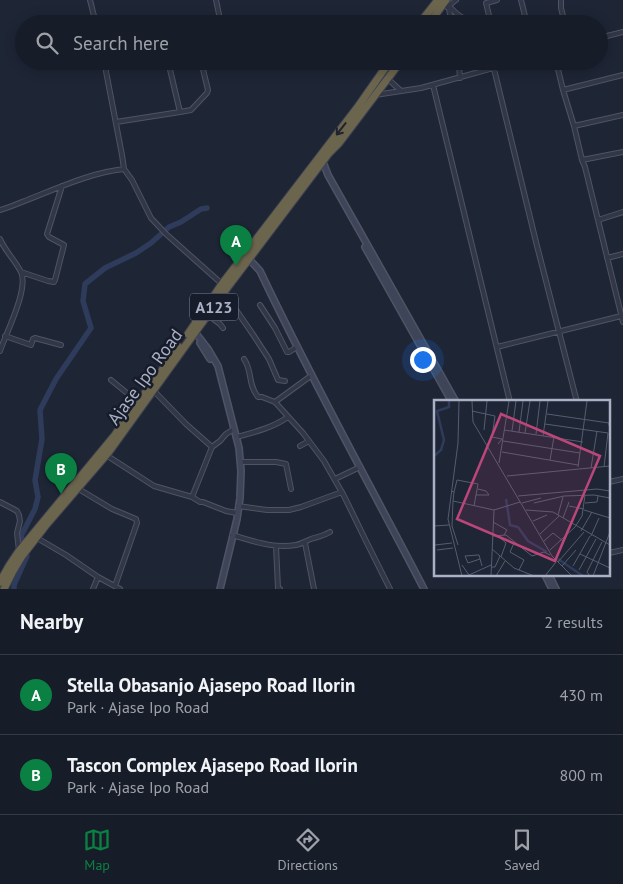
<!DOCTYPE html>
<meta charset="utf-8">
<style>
body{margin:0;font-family:"PT Sans",sans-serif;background:#1f2530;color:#f1f3f6}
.you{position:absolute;left:422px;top:359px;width:18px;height:18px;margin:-12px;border:4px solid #fff;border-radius:50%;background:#1a73e8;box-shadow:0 0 0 8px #1a73e833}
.badge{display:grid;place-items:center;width:32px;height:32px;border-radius:50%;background:#0b8043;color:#fff;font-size:16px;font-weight:700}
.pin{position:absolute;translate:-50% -41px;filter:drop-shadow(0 1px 2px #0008)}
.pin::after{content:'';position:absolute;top:26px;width:18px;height:15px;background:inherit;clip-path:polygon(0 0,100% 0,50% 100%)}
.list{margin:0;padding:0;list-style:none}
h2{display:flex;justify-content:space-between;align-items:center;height:65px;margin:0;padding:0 20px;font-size:21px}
h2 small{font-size:16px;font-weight:400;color:#9ea1a8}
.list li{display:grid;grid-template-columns:32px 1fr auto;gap:15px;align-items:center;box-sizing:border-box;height:80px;padding:0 20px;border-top:1px solid #353a45}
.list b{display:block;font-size:19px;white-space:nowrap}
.list p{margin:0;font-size:16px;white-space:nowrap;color:#9ea1a8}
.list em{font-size:16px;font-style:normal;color:#9ea1a8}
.icon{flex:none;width:28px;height:28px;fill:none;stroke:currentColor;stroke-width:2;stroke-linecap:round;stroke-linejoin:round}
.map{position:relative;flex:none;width:623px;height:589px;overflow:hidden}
.search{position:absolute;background:#161c28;box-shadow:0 2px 12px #0003;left:15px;right:15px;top:15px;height:55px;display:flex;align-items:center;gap:12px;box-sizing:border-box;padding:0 18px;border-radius:28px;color:#9ea1a8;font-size:19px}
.sheet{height:225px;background:#161c28}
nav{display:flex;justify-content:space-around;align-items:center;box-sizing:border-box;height:70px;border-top:1px solid #353a45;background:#161c28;font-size:14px;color:#9ea1a8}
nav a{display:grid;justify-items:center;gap:2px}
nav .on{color:#0b8043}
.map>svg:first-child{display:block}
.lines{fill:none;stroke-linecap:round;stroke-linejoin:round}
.river{stroke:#2f3b5b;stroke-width:5.5}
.street-casing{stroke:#4f5464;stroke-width:6}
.secondary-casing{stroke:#4f5464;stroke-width:8}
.highway-casing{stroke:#3c4150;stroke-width:9}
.street{stroke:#313746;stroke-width:4}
.secondary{stroke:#3f4559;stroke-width:5}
.highway{stroke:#6c654e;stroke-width:7}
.oneway{stroke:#20232e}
.labels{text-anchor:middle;stroke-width:5;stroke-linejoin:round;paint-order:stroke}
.shield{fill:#171c2a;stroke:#7f8496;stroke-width:1}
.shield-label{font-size:16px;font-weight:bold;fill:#abb1c4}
.street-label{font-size:18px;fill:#abb1c4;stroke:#171c2a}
.inset-river{fill:none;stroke:#2f3b5b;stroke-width:2.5}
.inset-road{fill:none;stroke:#565d6e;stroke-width:1}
.view{fill:#bb467a;fill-opacity:0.15;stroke:#bb467a;stroke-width:2.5}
.inset-edge{fill:none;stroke:#abb1c4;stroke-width:2.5}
</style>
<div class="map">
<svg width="623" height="589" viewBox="0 0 623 589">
<rect width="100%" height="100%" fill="#1e2535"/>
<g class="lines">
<path class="river" d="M14,589V585L27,556L21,536L35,509L38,497L35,480L42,439L40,410L56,379L91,328L83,301L85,284L105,268L136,253L151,243L169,227L181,222L201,209L207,208"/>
<defs>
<path id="street" d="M90,0L96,24
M216,0L221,24
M521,0L527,24
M561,0V8L565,24
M449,6L457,14L464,19L468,24
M447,7L456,0
M449,9L452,24
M491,24L486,3L497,0
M599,38L623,32
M104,61L122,155L124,169L132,180L151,218L166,234L222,284
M168,61L180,112L191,110L207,93L208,90L201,61
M556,61L563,90L574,126L582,160L585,167L623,322
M494,69L536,242L577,402
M460,78L459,66L462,61
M388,79L401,91
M433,85L510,402
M563,90L623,75
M375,95L421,88L519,61
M116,122L180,112
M574,126L623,115
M582,160L623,152
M0,210C7,208 15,205 22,202C56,189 88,173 124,169
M598,220L623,212
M0,239C5,251 15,260 21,272C29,289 6,333 0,351
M607,258L623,254
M21,272L48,281L54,282L55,280L64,245L49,237L47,234L62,186
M221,296L234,307L252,333L269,359L278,380L285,381
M260,305L275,328L287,352H289L297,347
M208,315L220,324L223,328
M5,336L31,345L33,339L35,338L61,345
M497,347L621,316
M244,359C253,372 247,383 258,397H262L275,402L303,433L324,461L344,496L366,541L390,589
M111,380L138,402
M153,390L186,424L212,447
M275,402L312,375
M237,437C255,432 272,428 288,417
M300,446L309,441
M106,455L154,486L192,497L200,502H203L226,511L237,513
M240,462H276L286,464L291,489
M335,479L360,467
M609,482L623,479
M77,488L112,509L136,519L137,523L115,586
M192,497L212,447L220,441L226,434L234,429
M0,502L17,511L19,515L20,521L17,533L19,551
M238,506L267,510H289L301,507L342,492
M232,535C253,541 274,549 296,545C301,544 306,541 311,539C317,537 323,536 330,532
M37,538L66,555L98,577L120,589
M305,543L314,589
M276,546L278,588L280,589
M609,553L623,550
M93,589L98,577"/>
<path id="secondary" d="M323,162L328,175L456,402
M365,247L452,402
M249,259L260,271C311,379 369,483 424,589
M194,331L208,349L218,366L239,448L241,471L240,498L237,519L220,589
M200,343L210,359
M545,575L552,589
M549,575L556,589"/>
<path id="highway" d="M419,24L438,0
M429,24L446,0
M188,334L222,284L357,108L390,61
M0,582L9,566L19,551L115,435L126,419L179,347
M4,589L13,571L22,556L46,525L108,453L227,288L329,153L339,143L401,61"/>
</defs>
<use href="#street" class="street-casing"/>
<use href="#secondary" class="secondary-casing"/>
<use href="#highway" class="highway-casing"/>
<use href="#street" class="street"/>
<use href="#secondary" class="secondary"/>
<use href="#highway" class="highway"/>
</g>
<defs><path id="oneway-shaft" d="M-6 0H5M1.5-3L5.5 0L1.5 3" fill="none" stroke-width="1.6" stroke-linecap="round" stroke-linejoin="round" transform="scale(1.25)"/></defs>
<use class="oneway" href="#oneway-shaft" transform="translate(341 129) rotate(128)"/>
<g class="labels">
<rect class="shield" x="190" y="293.5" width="48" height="27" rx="4"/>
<g class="shield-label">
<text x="214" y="313">A123</text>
</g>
<g class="street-label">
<text transform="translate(145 377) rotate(-54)" y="6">Ajase Ipo Road</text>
</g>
</g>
<g transform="translate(434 400)">
<rect width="176" height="176" fill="#1e2535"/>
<path class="inset-river" d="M0,56L7,50L10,40L3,11L15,7V1M72,99L76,125L84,127L94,141L113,152M124,159L149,176"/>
<path class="inset-road" d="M25,1L24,43L14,119L28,176M38,1L39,22L118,156L138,176M38,11L61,16L58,37L68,39L64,44M113,14L175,23V26M111,24L174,33L170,67M50,30L53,1M70,30L149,42M78,31L82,1M85,32L89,1M91,33L96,1M102,34L106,1M109,36L114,1M69,41L146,53M68,52L144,65M116,60L120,37M65,63L75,1M144,67L153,1M157,68L163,31M73,76L176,66M17,91L20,92L19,101L60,110L86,102M20,92L23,80L44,84L40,106M42,95H55L52,91L44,89M84,96L163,89L176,91M19,101L18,126L24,145M88,103L107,98M100,103L130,96L160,95L176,98M151,103L163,102L164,96M135,106L150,109M92,110L119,112L176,145M150,110L176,118M124,115L129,97M129,118L135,102M99,121L113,115M59,122L73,130L70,135M0,126L15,125M141,127L148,116L151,95M147,131L158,112M106,134L125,116M58,136L72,135L98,156L110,152L116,155M64,136L72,143L67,157M157,136L165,118M110,141L119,133L129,141M80,143L76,152L90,160L85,170M1,145L18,143M58,149L80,168L100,176M3,150L19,148M116,150L141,127M146,154L176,168M46,159L34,163L31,156L44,155H45L48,166M124,162L150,132M28,165L35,175L57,165M128,166L142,150M139,166L156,136M57,167H61L66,156M145,170L162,139M57,176L60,110M62,176L71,161M111,176L122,162M156,176L153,172L168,142M159,176L176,132"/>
<path class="view" d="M67,14L166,56L121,161L23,119Z"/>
<rect width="176" height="176" class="inset-edge"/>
</g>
</svg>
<div class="you"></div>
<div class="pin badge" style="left:236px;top:266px">A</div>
<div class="pin badge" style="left:61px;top:494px">B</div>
<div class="search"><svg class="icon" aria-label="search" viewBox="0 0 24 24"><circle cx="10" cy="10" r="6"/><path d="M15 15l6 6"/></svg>Search here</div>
</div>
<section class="sheet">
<h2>Nearby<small>2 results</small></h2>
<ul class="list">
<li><span class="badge">A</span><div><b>Stella Obasanjo Ajasepo Road Ilorin</b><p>Park · Ajase Ipo Road</p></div><em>430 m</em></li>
<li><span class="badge">B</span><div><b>Tascon Complex Ajasepo Road Ilorin</b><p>Park · Ajase Ipo Road</p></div><em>800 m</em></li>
</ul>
</section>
<nav>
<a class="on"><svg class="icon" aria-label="map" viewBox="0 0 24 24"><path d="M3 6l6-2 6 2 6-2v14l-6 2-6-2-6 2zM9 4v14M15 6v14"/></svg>Map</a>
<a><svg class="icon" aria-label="directions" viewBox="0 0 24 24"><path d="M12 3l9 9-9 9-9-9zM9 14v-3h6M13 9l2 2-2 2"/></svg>Directions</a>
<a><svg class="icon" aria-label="saved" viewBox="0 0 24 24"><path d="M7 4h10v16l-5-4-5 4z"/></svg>Saved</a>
</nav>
